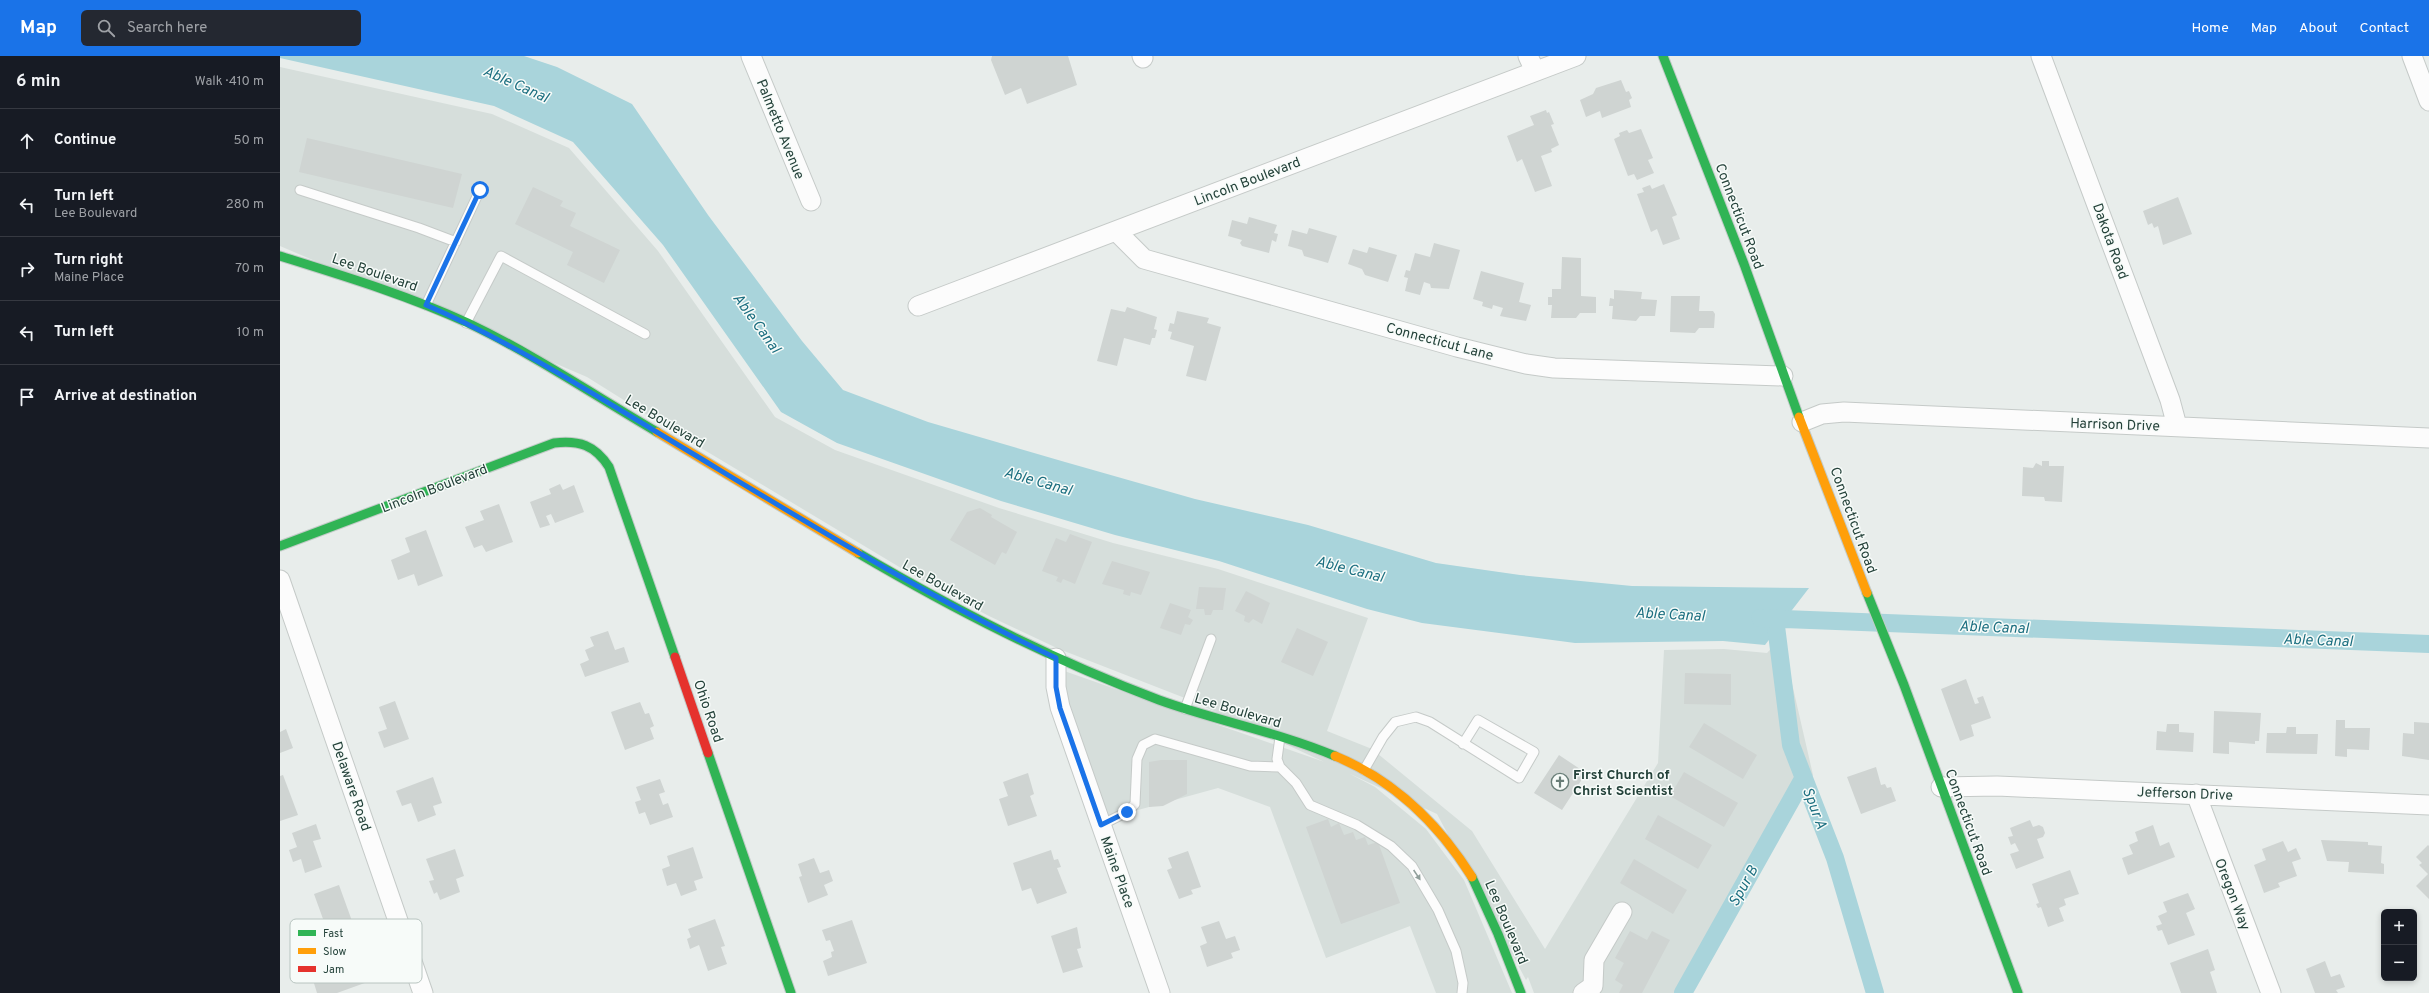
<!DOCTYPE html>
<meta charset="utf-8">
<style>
body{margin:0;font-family:Overpass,sans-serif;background:#242831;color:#f1f3f6}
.controls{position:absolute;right:12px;bottom:12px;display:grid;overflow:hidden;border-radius:6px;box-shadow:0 2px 6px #0003}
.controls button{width:36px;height:36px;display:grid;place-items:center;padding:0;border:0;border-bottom:1px solid #363941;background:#171b24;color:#f1f3f6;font:20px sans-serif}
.stop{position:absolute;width:12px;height:12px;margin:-9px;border:3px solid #1a73e8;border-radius:50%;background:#fff}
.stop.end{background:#1a73e8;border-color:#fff;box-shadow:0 1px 4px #0008}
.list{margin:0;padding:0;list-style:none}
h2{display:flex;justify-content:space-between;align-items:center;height:52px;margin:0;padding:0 16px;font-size:17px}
h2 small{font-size:13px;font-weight:400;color:#9ea1a6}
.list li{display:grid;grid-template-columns:26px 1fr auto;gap:12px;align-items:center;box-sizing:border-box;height:64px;padding:0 16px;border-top:1px solid #363941}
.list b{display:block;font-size:15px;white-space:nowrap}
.list p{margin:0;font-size:13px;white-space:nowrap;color:#9ea1a6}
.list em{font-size:13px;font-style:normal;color:#9ea1a6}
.icon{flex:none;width:22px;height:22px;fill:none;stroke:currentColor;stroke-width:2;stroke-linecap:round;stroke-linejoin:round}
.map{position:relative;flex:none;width:2149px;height:937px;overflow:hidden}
header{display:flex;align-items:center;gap:24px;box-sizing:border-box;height:56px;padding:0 20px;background:#1a73e8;color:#fff}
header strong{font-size:19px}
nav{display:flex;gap:22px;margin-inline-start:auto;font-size:14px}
.search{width:280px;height:36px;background:#242831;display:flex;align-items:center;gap:10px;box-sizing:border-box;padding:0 14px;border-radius:6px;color:#9ea1a6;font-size:15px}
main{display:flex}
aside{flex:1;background:#171b24}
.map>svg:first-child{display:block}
.built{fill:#d6dedb}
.water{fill:#a9d4db}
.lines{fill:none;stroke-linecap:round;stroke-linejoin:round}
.canal{stroke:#a9d4db;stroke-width:18}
.building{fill:#cfd4d2}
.lane-casing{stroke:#c5cac8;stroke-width:11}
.street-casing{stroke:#c5cac8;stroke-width:21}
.fast-casing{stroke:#c3cbc8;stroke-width:11}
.slow-casing{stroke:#c3cbc8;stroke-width:11}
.jam-casing{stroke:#c3cbc8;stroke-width:11}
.lane{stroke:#fcfcfc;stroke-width:9}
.street{stroke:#fcfcfc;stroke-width:19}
.fast{stroke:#30b455;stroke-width:9}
.slow{stroke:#ff9f0a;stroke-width:9}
.jam{stroke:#e5322d;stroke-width:9}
.oneway{fill:#909f9b}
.route{stroke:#1a73e8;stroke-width:5}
.labels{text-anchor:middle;stroke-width:3;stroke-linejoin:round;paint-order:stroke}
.street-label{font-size:14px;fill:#24423a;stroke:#f7fbf9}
.poi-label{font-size:14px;font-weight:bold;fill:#24423a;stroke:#f7fbf9;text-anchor:start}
.water-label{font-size:15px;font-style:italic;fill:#1c6f80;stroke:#f7fbf9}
.key{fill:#f7fbf9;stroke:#b8c4c0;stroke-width:1}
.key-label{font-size:11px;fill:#24423a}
</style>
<header>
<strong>Map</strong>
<div class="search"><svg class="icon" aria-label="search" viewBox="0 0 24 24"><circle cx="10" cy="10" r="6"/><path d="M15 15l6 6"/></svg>Search here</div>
<nav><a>Home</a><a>Map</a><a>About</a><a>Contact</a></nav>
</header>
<main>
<aside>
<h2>6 min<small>Walk · 410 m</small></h2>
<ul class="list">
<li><svg class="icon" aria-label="ahead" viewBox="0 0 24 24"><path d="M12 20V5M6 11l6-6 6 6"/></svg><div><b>Continue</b></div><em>50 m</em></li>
<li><svg class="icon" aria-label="left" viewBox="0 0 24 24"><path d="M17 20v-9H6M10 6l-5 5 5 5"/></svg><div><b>Turn left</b><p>Lee Boulevard</p></div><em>280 m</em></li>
<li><svg class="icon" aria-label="right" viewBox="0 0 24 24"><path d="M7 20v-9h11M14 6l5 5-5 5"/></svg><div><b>Turn right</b><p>Maine Place</p></div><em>70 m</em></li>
<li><svg class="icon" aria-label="left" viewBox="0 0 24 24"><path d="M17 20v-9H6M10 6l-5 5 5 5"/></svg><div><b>Turn left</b></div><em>10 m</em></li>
<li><svg class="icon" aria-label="arrive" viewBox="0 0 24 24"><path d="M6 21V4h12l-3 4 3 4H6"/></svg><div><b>Arrive at destination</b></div></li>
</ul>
</aside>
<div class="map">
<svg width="2149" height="937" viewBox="0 0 2149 937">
<rect width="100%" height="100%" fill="#e8edeb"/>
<path class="built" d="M0,11L212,58L289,92L378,195L495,361L555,394L719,452L833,487L938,513L1088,562L1047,675L1092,693L1192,775L1265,893L1378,707L1384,594L1444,593L1487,597L1499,584H1502L1533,719L1454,858L1406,937H1254L1248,921L1246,924L1157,758L910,644L779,593L709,560L636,521L406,383L307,321L0,190Z
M770,610L1053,709L1095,731L1146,773L1184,824L1232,937H1156L1130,870L1046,902L990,751L938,732L829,762Z"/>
<path class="water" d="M0,0H244L277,11L352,48L428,159L522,285L563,334L648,366L785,406L915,443L1028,469L1156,507L1240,519L1352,530L1529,532L1485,589L1443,585L1295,587L1142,567L1087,553L939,505L835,479L721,445L557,387L501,356L383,189L293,86L214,50L0,2Z"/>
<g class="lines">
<path class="canal" d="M1480,562L2149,588
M1495,562L1511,689L1555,802L1595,937
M1403,937L1523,723"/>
</g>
<path class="building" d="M712,0H788L797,29L747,48L741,32L725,39L711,4Z
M1341,24L1346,36L1349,35L1352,42L1349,44L1351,51L1322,62L1320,55L1306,61L1300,44L1313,38L1316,32Z
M1266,54L1267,57L1269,56L1274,68L1271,69L1279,89L1271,93L1272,96L1261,100L1272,130L1255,136L1242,103L1237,106L1227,80L1254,69L1250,60Z
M1361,73L1373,102L1368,104L1374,117L1357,124L1354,118L1348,120L1334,83L1340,80L1339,77L1347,74L1349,77Z
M27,82L182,118L173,152L19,116Z
M1384,128L1397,159L1392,161L1400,183L1383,189L1377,173L1371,176L1357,138L1364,136L1362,132L1370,129L1372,133Z
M253,131L283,145L280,150L296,157L290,170L340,194L324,227L287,209L293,196L235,168Z
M1898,141L1912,178L1883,189L1878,170L1874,172L1872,167L1868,169L1863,155Z
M969,161L997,169L994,177L998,178L996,186L992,184L989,197L962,190L960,187L962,184L948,180L952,164L967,168Z
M1029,172L1057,180L1048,207L1024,200L1022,194L1008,190L1012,174L1027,178Z
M1154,187L1180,194L1169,233L1151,232L1150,228L1144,226L1140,239L1125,235L1128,222L1124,221L1126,214L1130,215L1135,197L1150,201Z
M1089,191L1117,199L1108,226L1085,219L1082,213L1068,208L1073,193L1087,197Z
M1282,201L1301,202V240L1316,241V257H1300L1296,262H1271L1272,249H1268V241H1272V233H1281Z
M1201,215L1244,227L1239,246L1251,249L1246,265L1220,260L1223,252L1213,249L1212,253L1202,250L1203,246L1193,243Z
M1334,234L1362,236L1361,243L1377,244L1375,260H1360L1356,265L1332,263L1333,250H1329L1330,242L1334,243Z
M1391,240H1420L1419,255H1433L1435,258L1434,272H1419L1415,277L1390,276Z
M847,251L877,261L874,273L877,274L875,282H872L870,289L844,282L837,310L817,305L831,253L845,256Z
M897,255L929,262L927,267L941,271L926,325L906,320L914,290L890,283L892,276L888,275L890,267L894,268Z
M1762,405H1769V410H1784L1782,446L1765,445L1764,441L1742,440L1743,411L1753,412L1756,407L1762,410Z
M280,428L283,434L294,429L304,456L275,467L271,458L266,460L270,469L260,472L250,446L271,438L269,433Z
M219,448L233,486L206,496L202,489L194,492L185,471L204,464L200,455Z
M700,452L712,459L711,461L737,476L726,498L722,496L715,509L670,484L687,456Z
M146,474L163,520L138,530L134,518L118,524L111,504L130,496L125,482Z
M790,478L812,486L795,528L783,523L781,527L776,525L778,521L762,515L776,482L786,486Z
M832,505L870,516L861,539L851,536L850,540L843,538L844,534L822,528Z
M919,531L946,532L943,554H933L931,559H925L924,553H916Z
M966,535L990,547L982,568L973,563L969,567L964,565L965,560L955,555Z
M890,547L911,554L908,561L913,564L910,569L905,568L901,579L880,572Z
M1017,572L1048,586L1033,620L1001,606Z
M328,575L335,594L344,591L349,606L305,621L300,608L309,604L305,594L314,590L310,581Z
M1405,617L1451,618V649L1404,648Z
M1686,623L1695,648L1699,647L1697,642L1703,640L1711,662L1691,669L1694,680L1680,685L1661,633Z
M115,645L129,683L104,692L98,676L107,673L99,651Z
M360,646L365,658L369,657L374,670L370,672L374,683L345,694L331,656Z
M1934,655L1981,657L1979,685H1975V688L1949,686V698L1933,697Z
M2056,664H2065V672H2090L2089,694L2067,693V701L2055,700Z
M2134,666L2149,667V704L2122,700L2123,677L2134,678Z
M1424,667L1477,699L1463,723L1409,691Z
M1887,668H1899V676L1914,677L1913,696L1876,694L1877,675L1886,676Z
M2007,671H2016V678H2038L2037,698L1986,697L1987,677H2006Z
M6,673L13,692L0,697V676Z
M1279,699L1306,717L1282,754L1254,737Z
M881,704H907V738L883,750L869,751V706Z
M1596,711L1601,729L1605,728L1607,732L1611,731L1616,745L1581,758L1567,721Z
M1404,716L1458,747L1444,771L1390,740Z
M748,717L754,738L750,740L757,760L728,770L719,743L728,740L723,726Z
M3,719L18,759L0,765V720Z
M153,721L162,747L153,750L156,759L138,766L131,747L122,750L116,735Z
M380,723L385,736L379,738L383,749L388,747L393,761L370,769L365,756L359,758L355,746L361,744L356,731Z
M1378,759L1432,789L1418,813L1365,783Z
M1048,763L1051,771L1059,767L1064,779L1073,776L1076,784L1085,781L1088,789L1098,786L1120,847L1061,868L1026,771Z
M1750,764L1753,771L1759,769L1763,771L1765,777L1763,781L1757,783L1764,802L1736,813L1730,798L1739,795L1735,787L1731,789L1728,781L1733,780L1730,772Z
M36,768L41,783L33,785L42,811L25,817L21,803L13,806L9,794L17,791L12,777Z
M1873,769L1880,790L1889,786L1895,801L1848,819L1842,802L1853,798L1849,789L1858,785L1855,776Z
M2041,784L2088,786V789L2102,790L2101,807L2104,808V818L2068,816L2069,806L2047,805Z
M2003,785L2008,796L2016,792L2021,803L2012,806L2017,820L1998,827L2000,831L1984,837L1974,809L1986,804L1982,793Z
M2148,789L2149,790V843L2136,830L2148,818L2139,809L2142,807L2136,801Z
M413,791L423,822L414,825L417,834L401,840L396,827L387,830L382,813L390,810L387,800Z
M175,793L184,820L176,823L180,836L160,844L157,836L154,838L149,825L154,824L146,803Z
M771,794L774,804L778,803L781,811L777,812L787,837L757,848L751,832L742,835L733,807Z
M908,795L921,831L911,834L913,838L899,843L887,814L892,812L888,802Z
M534,802L540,817L549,814L553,825L544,829L548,839L528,847L519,821L522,820L518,808Z
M1354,803L1407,834L1393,858L1340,827Z
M1790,814L1799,838L1784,843L1786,849L1779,852L1784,865L1768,871L1761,851L1758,852L1756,848L1759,847L1752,828Z
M59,829L72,865L47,874L34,838Z
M1908,837L1915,853L1906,857L1915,879L1888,889L1882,874L1878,875L1876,870L1882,868L1878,860L1887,856L1883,846Z
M435,863L445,890L441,891L447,908L428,915L419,889L410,893L407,883L411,881L408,873Z
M572,864L587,907L548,920L543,905L552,901L551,896L554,895L550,884L546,885L542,874Z
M939,865L946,883L955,880L960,894L951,897L953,902L927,911L920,890L927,887L921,871Z
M797,871L801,892L797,893L803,911L783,917L771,880Z
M1350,875L1367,884L1372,875L1390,884L1362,937H1339L1343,929L1335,924L1344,907L1335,902Z
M80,888L93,924L57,937H37L33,924L61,914L55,897Z
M1928,893L1935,914L1930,916L1937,937H1901L1890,907Z
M2045,905L2051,921L2060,918L2065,931L2056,934L2058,937H2035L2026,913Z"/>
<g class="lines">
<defs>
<path id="lane" d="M20,134L139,172L176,186
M146,249L200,134
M186,267L221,200L365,278
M905,653L931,583
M1000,681L997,703L1000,711L1016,727L1030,749L1077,769L1111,790L1132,810L1158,854L1176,895L1183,927L1182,937
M1084,714L1103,681L1115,666L1136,661L1150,666L1239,722L1254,696L1198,664L1183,688
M821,769L847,756L855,748L857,703L863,689L875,683L970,710L1000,711"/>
<path id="street" d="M471,0L531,145
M862,0L863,2
M1248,0L1255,15
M1761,0L1890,344L1897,370
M2132,0L2149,45
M836,175L864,203L1177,291L1246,308L1274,312L1503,320
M638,250L1296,0
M1522,366L1542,358L1564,356L2149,382
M0,524L143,937
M776,602V631L780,651L880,937
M1661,731L1717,730L2149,749
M1916,738L1991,937
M1303,937L1313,930L1314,904L1342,856"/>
<path id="fast" d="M1383,0L1464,208L1519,361
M0,200C64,220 127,239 188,267C253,298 314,339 377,376
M0,490L274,387C299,384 315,389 329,411L395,601
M578,497C677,555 771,603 879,644C937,665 998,676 1055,700
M1587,537L1624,629L1738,937
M428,697L511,937
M1192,821L1218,878L1241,937"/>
<path id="slow" d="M1519,361L1587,537
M377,376L578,497
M1055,700C1114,724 1158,767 1192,821"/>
<path id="jam" d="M395,601L428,697"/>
</defs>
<use href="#lane" class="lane-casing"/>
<use href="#street" class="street-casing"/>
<use href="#fast" class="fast-casing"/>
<use href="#slow" class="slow-casing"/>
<use href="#jam" class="jam-casing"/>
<use href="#lane" class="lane"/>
<use href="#street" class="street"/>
<use href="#fast" class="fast"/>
<use href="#slow" class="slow"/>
<use href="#jam" class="jam"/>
</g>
<defs><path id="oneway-solid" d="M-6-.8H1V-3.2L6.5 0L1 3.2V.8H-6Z"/></defs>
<use class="oneway" href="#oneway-solid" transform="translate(1137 819) rotate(56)"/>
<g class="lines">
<path class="route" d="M200,134L146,249C227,284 300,330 375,375C507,454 637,536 776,602V631L780,652L821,769L847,756"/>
</g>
<defs>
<symbol id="church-ring" viewBox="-11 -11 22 22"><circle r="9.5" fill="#f7fbf9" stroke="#697e78" stroke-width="1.5"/><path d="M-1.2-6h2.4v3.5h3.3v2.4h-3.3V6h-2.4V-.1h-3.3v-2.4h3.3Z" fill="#697e78"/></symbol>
</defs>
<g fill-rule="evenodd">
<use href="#church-ring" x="1270" y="716" width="20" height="20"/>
</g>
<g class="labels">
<g class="street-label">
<text transform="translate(501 73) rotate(68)" y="5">Palmetto Avenue</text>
<text transform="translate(967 125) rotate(-21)" y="5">Lincoln Boulevard</text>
<text transform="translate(1460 160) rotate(69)" y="5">Connecticut Road</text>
<text transform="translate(1831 185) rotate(70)" y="5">Dakota Road</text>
<text transform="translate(95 216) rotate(19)" y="5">Lee Boulevard</text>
<text transform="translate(1160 285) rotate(15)" y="5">Connecticut Lane</text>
<text transform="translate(385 365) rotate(31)" y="5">Lee Boulevard</text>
<text transform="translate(1835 368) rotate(2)" y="5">Harrison Drive</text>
<text transform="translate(154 432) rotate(-21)" y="5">Lincoln Boulevard</text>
<text transform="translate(1574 464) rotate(70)" y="5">Connecticut Road</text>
<text transform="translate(663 529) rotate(29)" y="5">Lee Boulevard</text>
<text transform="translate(958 654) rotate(17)" y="5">Lee Boulevard</text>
<text transform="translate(429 655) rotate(71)" y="5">Ohio Road</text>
<text transform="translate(72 730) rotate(71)" y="5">Delaware Road</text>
<text transform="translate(1905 737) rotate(2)" y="5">Jefferson Drive</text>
<text transform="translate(1689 766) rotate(70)" y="5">Connecticut Road</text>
<text transform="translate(838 816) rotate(70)" y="5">Maine Place</text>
<text transform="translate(1953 838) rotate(69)" y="5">Oregon Way</text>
<text transform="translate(1227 866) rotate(67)" y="5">Lee Boulevard</text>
</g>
<g class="poi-label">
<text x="1293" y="723">First Church of<tspan x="1293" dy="16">Christ Scientist</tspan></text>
</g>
<g class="water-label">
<text transform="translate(236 28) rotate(24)" y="5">Able Canal</text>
<text transform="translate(477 267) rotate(54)" y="5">Able Canal</text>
<text transform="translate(758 425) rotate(16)" y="5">Able Canal</text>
<text transform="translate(1070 513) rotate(14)" y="5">Able Canal</text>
<text transform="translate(1390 558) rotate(3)" y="5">Able Canal</text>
<text transform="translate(1714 571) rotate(2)" y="5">Able Canal</text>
<text transform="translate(2038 584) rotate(2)" y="5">Able Canal</text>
<text transform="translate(1535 752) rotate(69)" y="5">Spur A</text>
<text transform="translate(1463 830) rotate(-61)" y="5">Spur B</text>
</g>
</g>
<rect x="10" y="863" width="132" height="64" rx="6" class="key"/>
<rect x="18" y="874" width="18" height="6" fill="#30b455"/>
<rect x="18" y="892" width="18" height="6" fill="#ff9f0a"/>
<rect x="18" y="910" width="18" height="6" fill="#e5322d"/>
<g class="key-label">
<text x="43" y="881">Fast</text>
<text x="43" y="899">Slow</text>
<text x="43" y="917">Jam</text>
</g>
</svg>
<div class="controls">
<button>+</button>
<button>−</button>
</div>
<div class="stop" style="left:200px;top:134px"></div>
<div class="stop end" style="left:847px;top:756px"></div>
</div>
</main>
